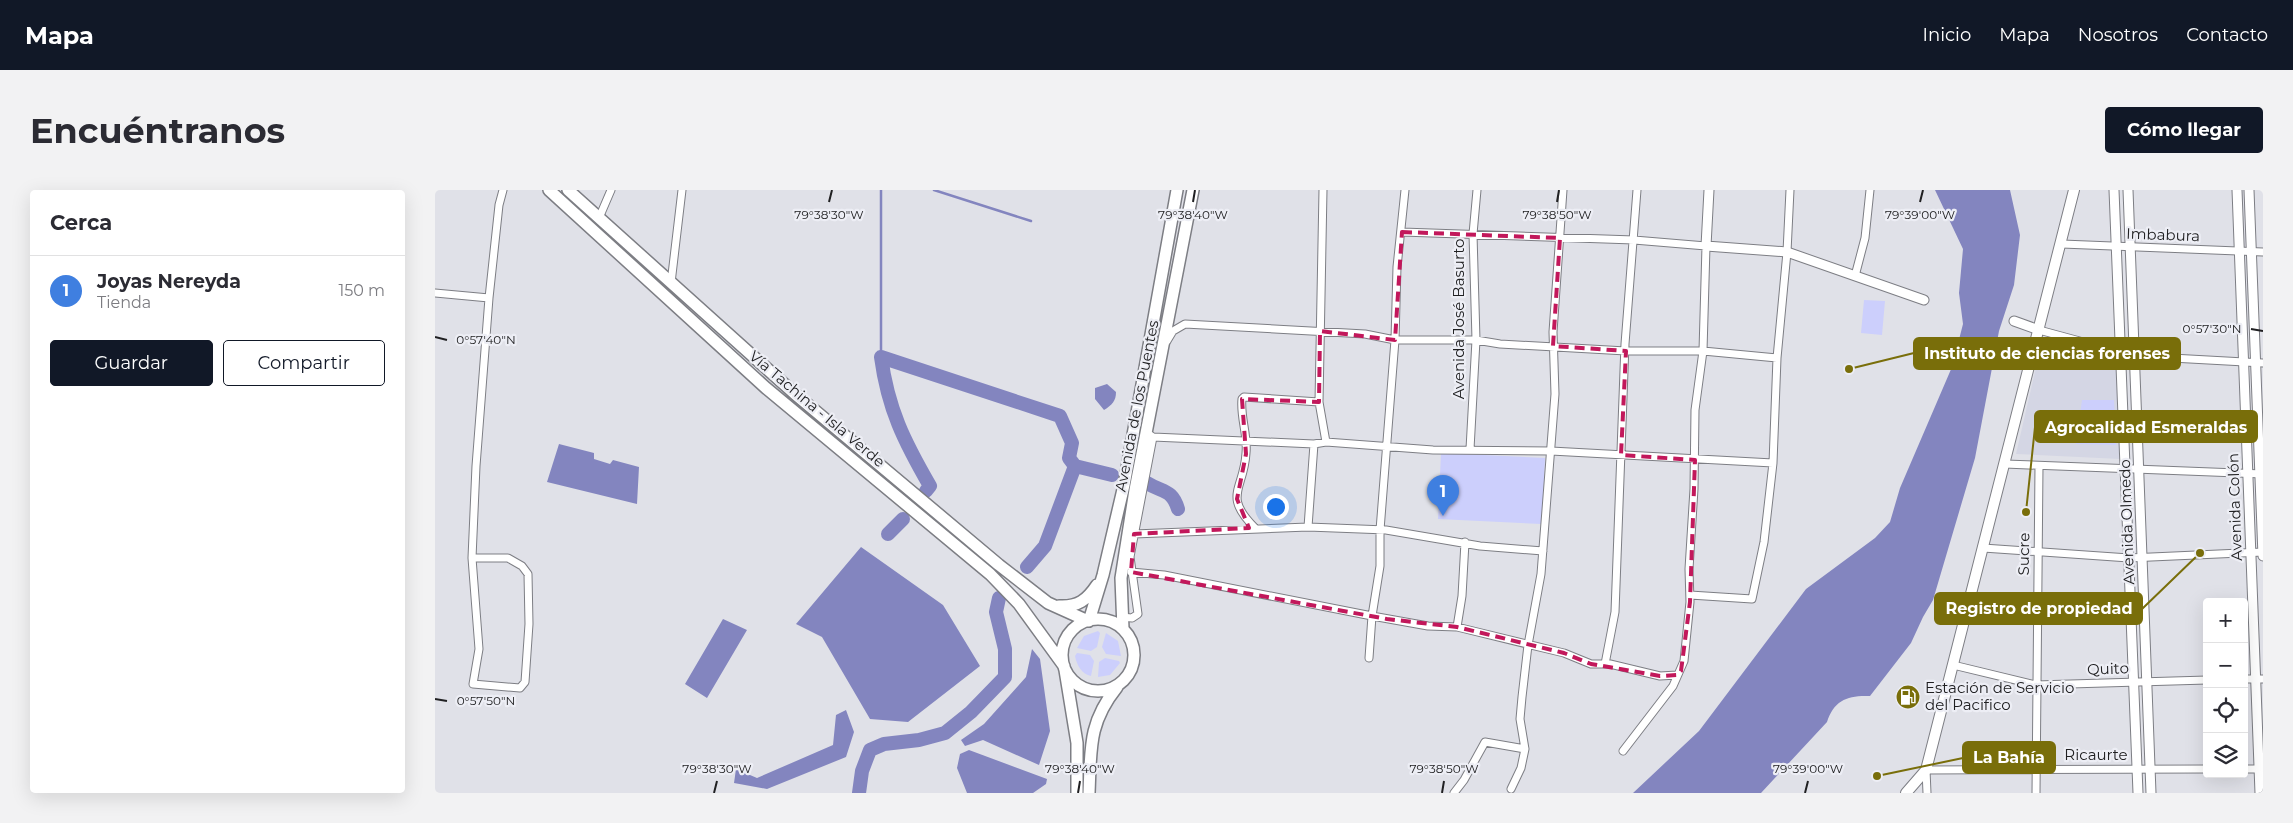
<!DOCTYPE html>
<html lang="es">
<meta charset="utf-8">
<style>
body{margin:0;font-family:Montserrat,sans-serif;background:#f2f2f3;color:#2b2b33}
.controls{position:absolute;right:15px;bottom:15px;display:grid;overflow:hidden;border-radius:5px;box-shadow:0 5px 20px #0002}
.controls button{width:45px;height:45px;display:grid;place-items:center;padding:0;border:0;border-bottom:1px solid #e1e1e2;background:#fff;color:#2b2b33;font:25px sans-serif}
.you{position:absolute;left:840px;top:316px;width:18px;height:18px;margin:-12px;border:4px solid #fff;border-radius:50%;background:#1a73e8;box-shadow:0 0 0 8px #1a73e833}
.badge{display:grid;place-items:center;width:32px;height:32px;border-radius:50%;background:#111827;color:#fff;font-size:16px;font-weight:700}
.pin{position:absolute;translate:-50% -41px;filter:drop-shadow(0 1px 2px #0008)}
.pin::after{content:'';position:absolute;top:26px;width:18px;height:15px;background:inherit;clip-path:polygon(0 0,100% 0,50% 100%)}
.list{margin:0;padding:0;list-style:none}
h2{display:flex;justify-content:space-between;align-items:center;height:65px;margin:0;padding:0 20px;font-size:21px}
h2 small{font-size:16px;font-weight:400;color:#7c7c81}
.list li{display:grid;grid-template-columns:32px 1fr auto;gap:15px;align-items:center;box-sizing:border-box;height:70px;padding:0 20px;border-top:1px solid #e1e1e2}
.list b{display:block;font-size:19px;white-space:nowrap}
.list p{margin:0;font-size:16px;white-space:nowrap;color:#7c7c81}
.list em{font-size:16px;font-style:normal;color:#7c7c81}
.actions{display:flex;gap:10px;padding:15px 20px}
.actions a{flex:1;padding:11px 0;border:1px solid #111827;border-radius:5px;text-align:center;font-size:18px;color:#111827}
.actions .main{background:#111827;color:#fff}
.icon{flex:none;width:28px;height:28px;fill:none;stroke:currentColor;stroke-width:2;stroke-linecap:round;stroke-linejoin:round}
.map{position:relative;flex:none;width:1828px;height:603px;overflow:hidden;border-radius:5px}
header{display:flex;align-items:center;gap:30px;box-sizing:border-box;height:70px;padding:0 25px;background:#111827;color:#fff}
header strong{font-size:24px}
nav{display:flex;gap:28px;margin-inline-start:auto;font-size:18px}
.intro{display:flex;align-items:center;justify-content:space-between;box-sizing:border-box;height:120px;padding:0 30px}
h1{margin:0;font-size:35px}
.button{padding:12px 22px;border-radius:5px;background:#111827;color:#fff;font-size:18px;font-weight:700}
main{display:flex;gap:30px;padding:0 30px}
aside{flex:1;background:#fff;border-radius:5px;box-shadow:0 5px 20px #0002}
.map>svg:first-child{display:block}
.built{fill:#d4d6e4}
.green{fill:#cccffc}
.water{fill:#8385bf}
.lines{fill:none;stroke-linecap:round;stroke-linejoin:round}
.stream{stroke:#8385bf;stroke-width:2.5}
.river{stroke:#8385bf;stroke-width:14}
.minor-casing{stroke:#7d7e84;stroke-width:9}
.tertiary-casing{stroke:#7d7e84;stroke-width:11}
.secondary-casing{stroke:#7d7e84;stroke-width:12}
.primary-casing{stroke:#7d7e84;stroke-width:14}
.minor{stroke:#fff;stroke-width:7}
.tertiary{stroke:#fff;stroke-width:9}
.secondary{stroke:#fff;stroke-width:10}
.primary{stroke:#fff;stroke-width:11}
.marked{fill:none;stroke:#c2185b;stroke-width:4;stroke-dasharray:10 6;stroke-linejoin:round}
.ticks{fill:none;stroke:#202022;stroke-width:2}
.labels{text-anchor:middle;stroke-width:4.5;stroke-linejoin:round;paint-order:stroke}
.street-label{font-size:15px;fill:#202022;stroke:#edeef5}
.poi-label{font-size:15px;fill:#202022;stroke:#edeef5;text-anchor:start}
.ticks-label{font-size:12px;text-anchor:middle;fill:#202022;stroke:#edeef5;stroke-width:4.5;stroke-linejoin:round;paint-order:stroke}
.leader{fill:none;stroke:#796e0a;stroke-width:2}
.callout-dot{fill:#796e0a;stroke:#edeef5;stroke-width:2}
.callout{fill:#796e0a;stroke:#796e0a;stroke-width:2}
.callout-label{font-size:16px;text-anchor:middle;font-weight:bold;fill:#fff}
</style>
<header>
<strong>Mapa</strong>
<nav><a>Inicio</a><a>Mapa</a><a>Nosotros</a><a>Contacto</a></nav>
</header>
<div class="intro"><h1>Encuéntranos</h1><a class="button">Cómo llegar</a></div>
<main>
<aside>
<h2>Cerca<small></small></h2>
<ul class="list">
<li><span class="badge" style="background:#3f7fe0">1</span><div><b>Joyas Nereyda</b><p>Tienda</p></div><em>150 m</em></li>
</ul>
<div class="actions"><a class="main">Guardar</a><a>Compartir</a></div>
</aside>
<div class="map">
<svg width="1828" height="603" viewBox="0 0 1828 603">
<rect width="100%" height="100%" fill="#e0e1e8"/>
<path class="built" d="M1608,147L1683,171L1685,269L1581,264Z"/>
<path class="green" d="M1429,110L1450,111L1447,145L1426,143Z
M1647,210H1679L1681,255L1641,254Z
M1006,263L1110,268L1107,334L1003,329Z
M663,441L665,443L662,457L656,461L642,458L649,446Z
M671,443L683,451L686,466L671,464L667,457Z
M642,463L655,465L659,471L656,486C647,484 642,476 640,466Z
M670,468L684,471L685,473L675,485L663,487L664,472Z"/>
<path class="water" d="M1500,0H1575L1585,45L1579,95L1564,141L1540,268L1498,410L1488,427L1476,453L1435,506C1413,505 1399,510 1392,532L1326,603H1198L1264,541L1371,399L1440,348L1455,332L1465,298L1517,177L1528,134L1524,103L1528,59Z
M672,194L681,202C681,211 677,215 669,220L660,209V198Z
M124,254L159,263V269L175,274L178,270L204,277L202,314L112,292Z
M426,357L508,415L545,476L473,532L435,529L387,447L361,434Z
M288,429L312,440L272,508L250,494Z
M597,459L605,469L615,541L604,575L548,550L530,556L526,550L549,534L591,487Z
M411,520L419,542L411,567L332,599L299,593L301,579L322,588L398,555L401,525Z
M534,560L612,589L611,594L598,603H532L522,578L525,564Z"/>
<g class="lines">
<path class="stream" d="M446,0V167
M499,0L596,31"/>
<path class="river" d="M712,293C728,303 737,299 743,319
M491,301L495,296C469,251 453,219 446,167L625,226L637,253L634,268L640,276L677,285
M453,344L468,329
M592,377L610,356L640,276
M424,603L427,581L435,560L449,554L484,550L510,543L536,522L570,487V459L561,422L564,408"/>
<defs>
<path id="minor" d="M888,0L884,212L891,252
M164,28L176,0
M967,42L1199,50L1271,56L1268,161L1260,220L1259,299L1254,379L1255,412L1249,471L1238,496L1188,561
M1627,54L1828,62
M1420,86L1430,48L1435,0
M236,93L247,0
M0,103L54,108
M1604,140L1700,166L1828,173
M732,151L738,141L750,134L930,144L960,150H1041L1065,154L1191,161H1268L1342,168
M712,243L718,247L879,254L891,252L998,260L1116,261L1338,273
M1035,259L1041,150L1038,44L1042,0
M1570,274L1828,284
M873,337L951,340L1045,356L1108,361
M820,338C787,305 809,300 811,263C813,245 805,227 807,209L809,207L884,212
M699,344L873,337L879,254
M1548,358L1694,368L1828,362
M37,368H73L87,376L93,384L94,434L90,492L85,498L38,494L44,459L37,368L41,276L54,108L64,15L68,0
M696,382L729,385L937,426L945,376V340L960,150L962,77L970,0
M1255,405L1317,409L1329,352L1338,273L1342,168L1352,62L1355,0
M686,427L697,428L703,424L695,367L718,247
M1022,437L1027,406L1030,352
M934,468L937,426L993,436L1022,437L1129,463L1156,474H1175L1225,486L1242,485
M1170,474L1180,422L1190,154L1202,0
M1518,475L1601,495L1772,490
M1809,489H1828
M1809,579H1828
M1076,599L1086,578L1090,559L1085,529L1087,507L1093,455L1106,384L1120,204L1118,142L1128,0
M1019,603L1029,590L1050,552L1090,559
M1492,603L1491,580L1772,579
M1601,603L1604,276"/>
<path id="tertiary" d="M1274,0L1271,56L1352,62L1489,110
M1679,0L1703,603
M1693,0L1716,603
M1802,0L1825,603
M1814,0L1828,366
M1579,131L1604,140"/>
<path id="secondary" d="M1471,603L1491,580L1639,0"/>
<path id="primary" d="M114,0L331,198L555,384L584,414L629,476
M133,0L359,203L564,375L613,413L653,431
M624,416C643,417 652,410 662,395
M627 465a36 36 0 1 1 72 0a36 36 0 1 1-72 0Z
M654,431L668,385L689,295L742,0
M688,439L686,388L700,300L758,0
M630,480L642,553V603
M654,603C656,559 653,533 682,497"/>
</defs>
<use href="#minor" class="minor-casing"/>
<use href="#tertiary" class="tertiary-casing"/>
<use href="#secondary" class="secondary-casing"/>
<use href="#primary" class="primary-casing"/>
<use href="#minor" class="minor"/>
<use href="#tertiary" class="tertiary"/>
<use href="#secondary" class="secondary"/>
<use href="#primary" class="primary"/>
</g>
<path class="marked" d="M967,42L1125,48L1118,156L1191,161L1186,265L1260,270L1255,412L1246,481L1242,485L1225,486L1156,474L1129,463L1022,437L952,429L696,382L699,344L814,338L802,309L811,264L807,209L884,212L885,141L960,150Z"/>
<path class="ticks" d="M394,12L397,0M758,12L760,0M1122,12L1124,0M1485,12L1488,0M1816,139L1828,141M0,147L12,150M0,509L12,511M279,603L282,591M643,603L645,591M1007,603L1009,591M1370,603L1373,591"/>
<defs>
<symbol id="fuel-disc" viewBox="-11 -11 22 22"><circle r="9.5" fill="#796e0a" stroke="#edeef5"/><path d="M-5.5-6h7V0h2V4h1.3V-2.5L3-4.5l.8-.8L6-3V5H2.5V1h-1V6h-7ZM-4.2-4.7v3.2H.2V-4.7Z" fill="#fff"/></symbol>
</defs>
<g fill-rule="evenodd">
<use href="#fuel-disc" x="1459" y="493" width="28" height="28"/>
</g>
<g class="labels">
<g class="street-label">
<text transform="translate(1728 45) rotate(2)" y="5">Imbabura</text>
<text transform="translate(1024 129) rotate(-90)" y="5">Avenida José Basurto</text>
<text transform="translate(702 216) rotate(-79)" y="5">Avenida de los Puentes</text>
<text transform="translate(382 219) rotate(40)" y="5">Vía Tachina - Isla Verde</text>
<text transform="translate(1800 317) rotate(-92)" y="5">Avenida Colón</text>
<text transform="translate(1692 332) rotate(-92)" y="5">Avenida Olmedo</text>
<text transform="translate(1589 364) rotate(-89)" y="5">Sucre</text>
<text transform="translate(1673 479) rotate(-2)" y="5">Quito</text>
<text x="1661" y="570">Ricaurte</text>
</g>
<g class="poi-label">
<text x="1490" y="503">Estación de Servicio<tspan x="1490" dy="17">del Pacifico</tspan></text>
</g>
</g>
<g class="ticks-label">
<text x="394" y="29">79°38'30"W</text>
<text x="758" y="29">79°38'40"W</text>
<text x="1122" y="29">79°38'50"W</text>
<text x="1485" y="29">79°39'00"W</text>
<text x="1777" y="143">0°57'30"N</text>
<text x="51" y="154">0°57'40"N</text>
<text x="51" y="515">0°57'50"N</text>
<text x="282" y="583">79°38'30"W</text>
<text x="645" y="583">79°38'40"W</text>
<text x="1009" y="583">79°38'50"W</text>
<text x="1373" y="583">79°39'00"W</text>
</g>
<path class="leader" d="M1414 179L1479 163M1591 322L1600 237M1765 363L1707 419M1442 586L1528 568"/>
<g class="callout-dot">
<circle cx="1414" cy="179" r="5"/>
<circle cx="1591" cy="322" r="5"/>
<circle cx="1765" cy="363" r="5"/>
<circle cx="1442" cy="586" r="5"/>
</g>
<g class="callout">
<rect x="1479" y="148" width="266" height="31" rx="5"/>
<rect x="1600" y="221" width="222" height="31" rx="5"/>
<rect x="1500" y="403" width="207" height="31" rx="5"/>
<rect x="1528" y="552" width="92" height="31" rx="5"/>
</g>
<g class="callout-label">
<text x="1612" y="169">Instituto de ciencias forenses</text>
<text x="1711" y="243">Agrocalidad Esmeraldas</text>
<text x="1604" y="424">Registro de propiedad</text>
<text x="1574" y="573">La Bahía</text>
</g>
</svg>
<div class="controls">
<button>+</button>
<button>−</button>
<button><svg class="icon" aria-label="locate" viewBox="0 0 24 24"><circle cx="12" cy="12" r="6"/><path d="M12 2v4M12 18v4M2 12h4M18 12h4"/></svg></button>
<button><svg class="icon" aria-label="layers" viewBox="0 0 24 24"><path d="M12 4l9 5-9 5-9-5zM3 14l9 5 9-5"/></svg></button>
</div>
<div class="you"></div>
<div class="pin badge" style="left:1008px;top:326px;background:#3f7fe0">1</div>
</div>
</main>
